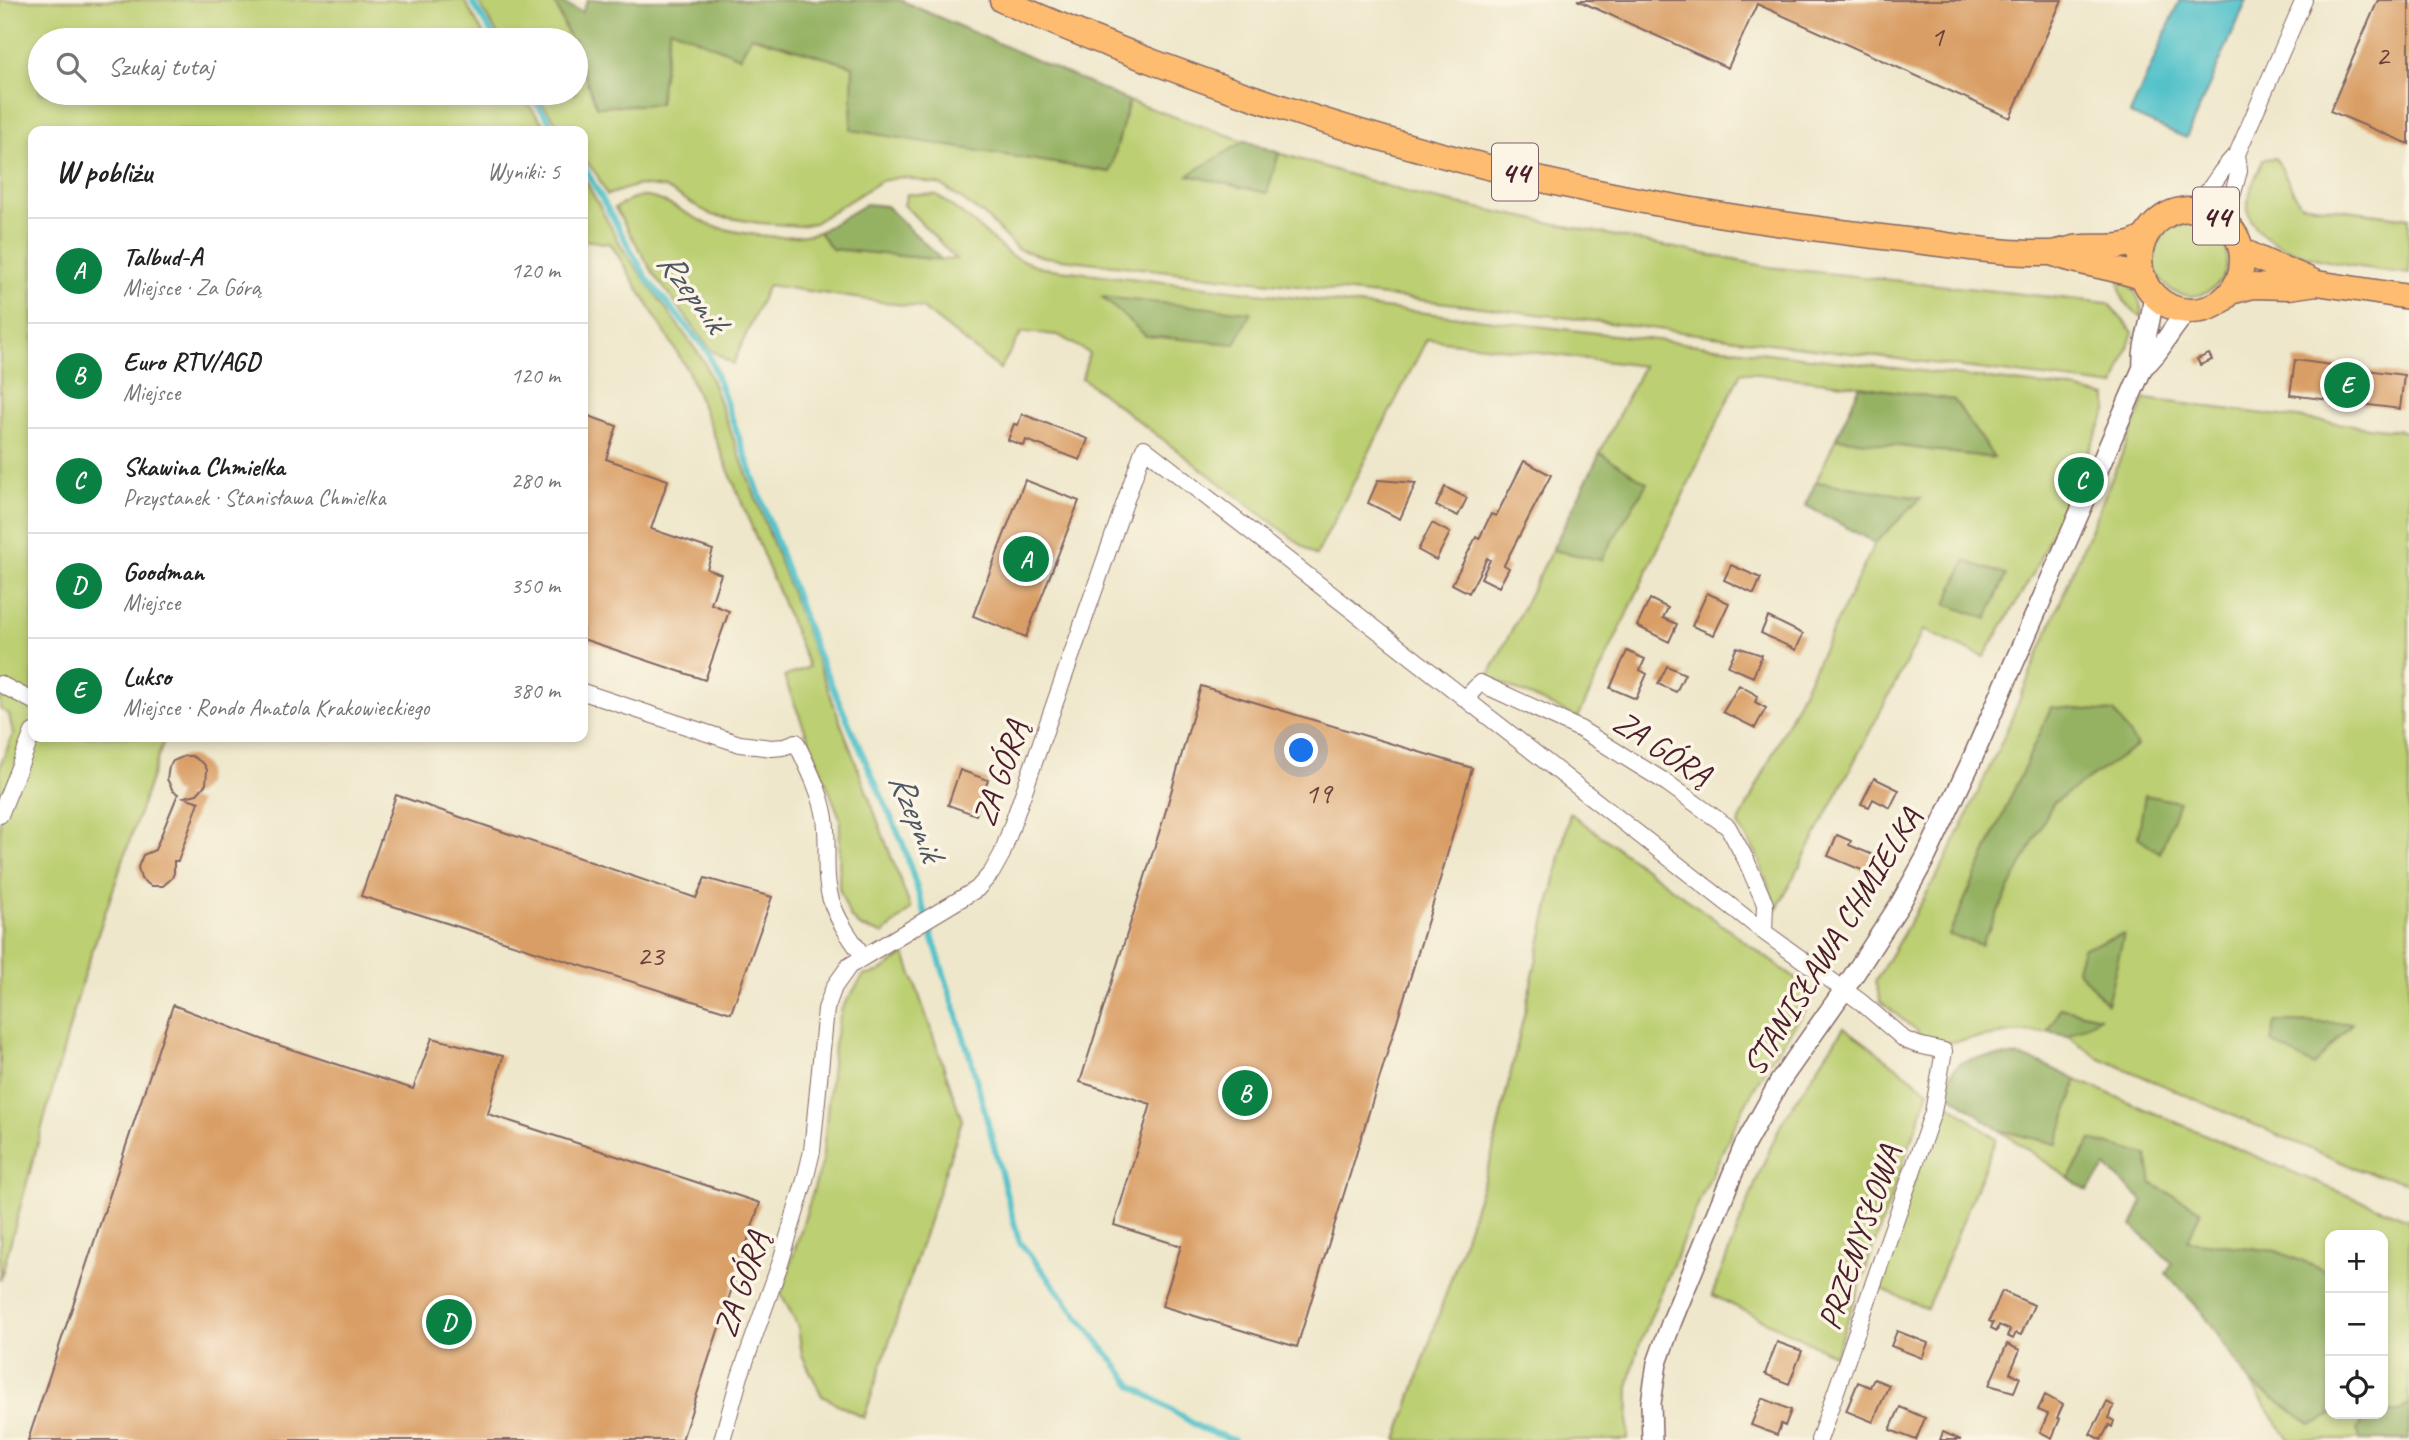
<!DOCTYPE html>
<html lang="pl">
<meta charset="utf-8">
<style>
body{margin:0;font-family:Caveat,sans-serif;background:#f6f6f6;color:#222}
.controls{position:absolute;right:21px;bottom:21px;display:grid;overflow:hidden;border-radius:14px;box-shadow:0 4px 10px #0003}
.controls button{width:63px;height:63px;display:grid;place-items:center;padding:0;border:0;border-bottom:2px solid #e0e0e0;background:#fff;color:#222;font:35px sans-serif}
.you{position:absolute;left:1302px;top:751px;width:24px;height:24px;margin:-18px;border:5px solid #fff;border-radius:50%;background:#1a73e8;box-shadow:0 0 0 10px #1a73e833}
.badge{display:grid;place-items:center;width:46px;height:46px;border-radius:50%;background:#0b8043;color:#fff;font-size:23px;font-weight:700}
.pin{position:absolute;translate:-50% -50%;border:4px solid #fff;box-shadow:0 2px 7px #0006}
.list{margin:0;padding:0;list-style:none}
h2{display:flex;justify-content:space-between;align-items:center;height:91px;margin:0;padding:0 28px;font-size:30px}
h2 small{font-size:23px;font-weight:400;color:#767676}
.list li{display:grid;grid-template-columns:46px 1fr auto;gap:21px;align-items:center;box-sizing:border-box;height:105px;padding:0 28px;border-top:2px solid #e0e0e0}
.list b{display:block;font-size:26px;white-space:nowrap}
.list p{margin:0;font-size:23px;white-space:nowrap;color:#767676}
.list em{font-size:23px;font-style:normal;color:#767676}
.icon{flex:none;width:38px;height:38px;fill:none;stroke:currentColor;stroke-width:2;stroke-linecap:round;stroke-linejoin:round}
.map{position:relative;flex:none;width:2409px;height:1440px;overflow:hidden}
.search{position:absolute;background:#fff;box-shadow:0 4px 10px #0003;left:28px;top:28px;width:560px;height:77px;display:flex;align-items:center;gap:18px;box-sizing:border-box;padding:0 24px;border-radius:38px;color:#767676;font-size:26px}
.panel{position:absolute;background:#fff;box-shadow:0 4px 10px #0003;left:28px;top:126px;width:560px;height:616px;border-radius:14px}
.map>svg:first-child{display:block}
.green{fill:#bccf72;stroke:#83774e;stroke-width:2;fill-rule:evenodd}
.forest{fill:#95b264;stroke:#706848;stroke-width:2}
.water{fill:#54c2ca;stroke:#4f707a;stroke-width:2}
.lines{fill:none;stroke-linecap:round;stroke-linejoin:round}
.stream{stroke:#54c2ca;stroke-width:6}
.building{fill:#d99e65}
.minor-casing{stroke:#836563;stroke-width:18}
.tertiary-casing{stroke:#836563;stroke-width:22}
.primary-casing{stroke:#836563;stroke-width:27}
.minor{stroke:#fff;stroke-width:16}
.tertiary{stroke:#fff;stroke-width:19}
.primary{stroke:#fdbc6f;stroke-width:24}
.labels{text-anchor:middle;stroke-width:7;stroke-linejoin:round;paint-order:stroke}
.number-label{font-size:30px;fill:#6e3f3a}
.shield{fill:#fcf5e5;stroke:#7f5f63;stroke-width:2}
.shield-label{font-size:32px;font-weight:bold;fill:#4a1f2b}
.street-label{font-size:33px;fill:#4a1f2b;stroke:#fcf5e5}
.water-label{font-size:35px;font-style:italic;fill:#4e5863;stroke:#fcf5e5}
</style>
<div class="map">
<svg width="2409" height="1440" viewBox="0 0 2409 1440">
<rect width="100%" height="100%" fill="#fcf5e5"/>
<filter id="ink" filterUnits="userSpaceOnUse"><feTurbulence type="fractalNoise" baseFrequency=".0143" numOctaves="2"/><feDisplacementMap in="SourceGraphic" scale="14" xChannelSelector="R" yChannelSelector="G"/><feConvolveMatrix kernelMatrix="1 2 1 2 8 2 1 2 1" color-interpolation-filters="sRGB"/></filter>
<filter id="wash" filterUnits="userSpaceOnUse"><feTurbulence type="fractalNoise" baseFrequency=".00686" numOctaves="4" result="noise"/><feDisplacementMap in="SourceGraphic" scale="28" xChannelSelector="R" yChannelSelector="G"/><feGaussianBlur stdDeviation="1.57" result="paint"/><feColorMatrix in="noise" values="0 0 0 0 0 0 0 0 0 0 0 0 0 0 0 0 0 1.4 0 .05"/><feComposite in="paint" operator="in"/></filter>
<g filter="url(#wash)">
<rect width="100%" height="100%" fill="#eee7cb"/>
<path class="green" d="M0,0H464L487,40H40V93H519L549,131H33V737H165L83,978L0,1281V766L13,734L9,714L0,709Z
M477,0H554L570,40H501Z
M670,27L740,57L751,36L853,66L851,130L1110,172L1129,101L1245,141L1189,175L1267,193L1279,153L1419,196L1769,267L2108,303L2133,332L2115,386L1464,305L1044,257L1017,249L984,215L941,185L902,177L881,181L814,223L800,226L759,223L712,215L665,188L638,185L607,195L597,175L583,157V131H563L534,93H576V54L597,107Z
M2276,158L2300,204L2409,218V274C2369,268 2263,260 2249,215C2244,198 2257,175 2263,159Z
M583,176L624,251L704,361L911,909L883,934L861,927L850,917L839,888L840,818L784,677L809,667L687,369L611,244L583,240Z
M907,194L937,195L975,224L1011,256L1043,268L2074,389L2107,397V411L2033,574L1984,657L1923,630L1777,909L1756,853L1738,825L1875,543L1921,498L1816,482L1836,438L1993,458L1954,400L1860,386L1741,372L1578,718L1488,677L1552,550L1601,560L1646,483L1600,453L1643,366L1427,339L1316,556L1082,378L1089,353L1058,335L1022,332L1000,369L922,308L768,285L733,364L711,350L655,276L615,208C621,205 628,200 634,198C658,190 693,221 716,227C747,235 788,241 819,232L832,249L942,260L956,259L904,205Z
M2155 260a36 36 0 1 1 72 0a36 36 0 1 1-72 0Z
M2119,278C2135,286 2141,300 2143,317C2126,309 2119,297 2119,278Z
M2145,399L2409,432V1183L2362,1171L2097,1057L2068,1036L2099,1017L2060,1008L2048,1032L2012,1033L1944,1043L1924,1037L1881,1002L1875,982L1942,867L1964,822L2003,739ZM2114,712L2136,746L2053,803Z
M1570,813L1816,994L1766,1067L1739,1116L1701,1197L1640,1343L1629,1383L1628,1440H1397L1491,1159Z
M905,954L962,1120L864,1418L822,1396L802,1355L798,1327L781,1293L822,1163L834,1044L842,1008L864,975C879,976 893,962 905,954Z
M1844,1027L1929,1091L1835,1355L1712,1295L1761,1169L1782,1122Z
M2077,1080L2344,1194L2409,1219V1403L2400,1412H2383V1301L2385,1295L2383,1293V1235H2330V1273L2276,1251L2187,1241L2201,1210L2152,1184L2091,1140L2069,1178L1999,1130L2057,1144Z
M1944,1100L1996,1139L1927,1309L1875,1286Z
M2250,1382L2312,1425L2334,1414H2366L2357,1430L2361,1440H2289Z"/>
<path class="forest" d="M554,0L582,12L588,0H900L1129,101L1110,172L851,130L853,66L751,36L740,57L670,28L659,104L597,107L576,54V40H570Z
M1245,141L1279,153L1267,193L1188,175Z
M866,204L886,206L942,260L832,249L819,232Z
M1102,297L1251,312L1235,344L1146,336Z
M1860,386L1954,400L1994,458L1836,438Z
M1600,453L1647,483L1601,560L1552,550Z
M1816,482L1921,498L1875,543L1805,505Z
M1965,561L2006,575L1987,619L1946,604Z
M2051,707L2114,712L2137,746L2053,803L1981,945L1949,935Z
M2145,795L2179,802L2160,853L2138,837Z
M2124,934L2107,1004L2077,969L2083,948Z
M2060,1008L2100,1017L2068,1036L2048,1032Z
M2275,1022L2352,1023L2314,1066L2271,1042Z
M2017,1056L2043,1064L2077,1080L2057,1144L1999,1130L1948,1093C1948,1088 1948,1080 1950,1076C1960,1052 1996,1057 2017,1056Z
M2091,1140L2147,1155L2152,1184L2201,1210L2188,1241L2276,1251L2330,1273V1414H2334L2312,1425L2250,1382L2202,1312L2166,1273L2172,1263L2132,1226L2143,1201L2106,1167L2087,1191L2069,1178Z
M2409,1403V1440H2361L2357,1430L2366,1414L2400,1412Z"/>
<path class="water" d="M2180,0H2247L2186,138L2130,114Z"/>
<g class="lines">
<path class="stream" d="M471,0L496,40
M529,93L557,131
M583,165L647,279L708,352L814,646L903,844L972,1063L1019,1241L1133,1386L1202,1429L1234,1440"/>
</g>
<g id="blocks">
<path class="building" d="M1577,0H2062L2010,118L1757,4L1728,68Z
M2378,0H2409V144L2330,111Z
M2209,354L2212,360L2200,365L2197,359Z
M2295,360L2404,375L2400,409L2290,395Z
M583,414L617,426L606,459L668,480L651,529L713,550L707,569L721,574L711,604L729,611L705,680L583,639Z
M1022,414L1088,439L1080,460L1026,440L1024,446L1008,440L1014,424L1018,425Z
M1524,461L1551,475L1504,565L1509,568L1499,587L1481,578L1490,560L1487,558L1469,593L1452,584L1476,537L1479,539L1491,514L1496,516Z
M1025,480L1079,501L1026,637L973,616Z
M1378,480L1416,483L1400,519L1368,503Z
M1445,487L1467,498L1458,516L1436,506Z
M1432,523L1450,533L1436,560L1418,550Z
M1731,565L1761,578L1754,594L1724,580Z
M1707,593L1729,603L1714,635L1692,626Z
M1650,599L1668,608L1663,618L1677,624L1669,642L1637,626Z
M1768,617L1803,634L1796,650L1761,633Z
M1737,647L1762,655L1753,677L1728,666Z
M1627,651L1645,659L1640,670L1647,674L1636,699L1610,688Z
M1667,666L1685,674L1676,692L1658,684Z
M1739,685L1758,696L1755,702L1766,708L1755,728L1723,712Z
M1201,686L1472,768L1435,897L1297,1347L1162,1306L1181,1246L1114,1225L1151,1104L1080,1082L1164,817Z
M185,756H192L204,764L207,770L206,784L197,794L184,797L199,802L178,861H174V873L172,878L163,886H151L141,879L138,867L143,855L155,850L178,794L173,791L167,779L169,767L173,761Z
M960,770L988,780L976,815L948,805Z
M1874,778L1899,790L1890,808L1873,799L1869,807L1861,804Z
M396,795L696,898L705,878L772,897L731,1013L361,896Z
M1837,835L1851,841L1849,845L1878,857L1871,874L1828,856Z
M173,1005L269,1042L413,1089L432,1038L503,1056L488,1114L760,1203L682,1440H28Z
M2002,1291L2034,1305L2021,1335L2016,1333L2013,1339L2007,1336L2010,1330L1999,1325L1997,1331L1991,1328L1993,1323L1989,1321Z
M1897,1331L1928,1343L1922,1358L1891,1346Z
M1777,1342L1802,1351L1789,1384L1765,1374Z
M2007,1344L2020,1350L2010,1373L2020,1377L2014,1392L1989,1385Z
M1874,1379L1889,1385L1873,1422L1846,1411L1858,1382L1870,1387Z
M2045,1395L2063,1405L2057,1418L2060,1419L2052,1438L2040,1432L2048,1414L2038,1410Z
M1762,1398L1791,1410L1785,1426L1781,1424L1777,1435L1751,1425Z
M2107,1402L2114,1406L2109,1418L2114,1421L2112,1427L2109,1425L2101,1440L2090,1434Z
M1900,1407L1925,1418L1916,1440L1890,1430Z
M1943,1432L1961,1440H1940Z"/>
</g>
</g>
<g filter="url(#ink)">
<use href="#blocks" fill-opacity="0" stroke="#836563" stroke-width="2"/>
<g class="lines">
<defs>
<path id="minor" d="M2191,209C2212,193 2218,170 2237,154L2304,0
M2230,227V204L2239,171L2237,154
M0,684L33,701
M583,692L740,744L772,748L783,747L796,742C807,766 821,792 825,818C829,845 823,874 831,900C837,920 851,939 863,956
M1465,699L1480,683L1580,729L1667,783L1728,827L1746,860L1765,904L1764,932
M0,815L33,732
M722,1440L740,1376L780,1264L805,1180L812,1151L826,1009L834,987L849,966L977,889L992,872L1002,854L1144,448L1764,932L1861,1002L1905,1040L1918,1045L1944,1051L1933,1112L1819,1440"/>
<path id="tertiary" d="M2143,367C2162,352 2170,328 2188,311
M1652,1440L1651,1403L1657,1363L1672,1321L1744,1146L1780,1081L1844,990L1900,904L1926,857L1970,764L2143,367C2141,341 2154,320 2153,293"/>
<path id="primary" d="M1002,0C1052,23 1104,43 1156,63C1321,125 1492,174 1665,205C1751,221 1837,232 1924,242C1965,247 2007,254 2048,253C2060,253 2071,247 2083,247C2107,246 2126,250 2146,236
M2140 260a51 51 0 1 1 102 0a51 51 0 1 1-102 0Z
M2241,249C2264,264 2291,270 2316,283
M2054,254C2084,265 2114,267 2144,278
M2231,292L2253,286L2289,287L2317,283L2409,297"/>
</defs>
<use href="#minor" class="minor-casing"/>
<use href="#tertiary" class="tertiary-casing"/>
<use href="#primary" class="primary-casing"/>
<use href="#minor" class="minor"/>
<use href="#tertiary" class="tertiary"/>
<use href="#primary" class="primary"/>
</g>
</g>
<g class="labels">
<g class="number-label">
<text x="1937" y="46">1</text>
<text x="2382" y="65">2</text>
<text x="1318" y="803">19</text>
<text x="650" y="965">23</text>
</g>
<g class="shield">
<rect x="1492" y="143.5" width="46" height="57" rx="5"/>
<rect x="2193" y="187.5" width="46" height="57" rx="5"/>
</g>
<g class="shield-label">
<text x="1515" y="183">44</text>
<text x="2216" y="227">44</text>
</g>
<g class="street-label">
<text transform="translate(1663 747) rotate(33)" y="12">ZA GÓRĄ</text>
<text transform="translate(999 773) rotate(-71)" y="12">ZA GÓRĄ</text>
<text transform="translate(1831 941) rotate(-58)" y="12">STANISŁAWA CHMIELKA</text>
<text transform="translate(1858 1237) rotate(-71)" y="12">PRZEMYSŁOWA</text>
<text transform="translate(740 1284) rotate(-71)" y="12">ZA GÓRĄ</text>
</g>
<g class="water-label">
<text transform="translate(693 291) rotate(53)" y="12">Rzepnik</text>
<text transform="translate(917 816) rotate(68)" y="12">Rzepnik</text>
</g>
</g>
</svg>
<div class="controls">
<button>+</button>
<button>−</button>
<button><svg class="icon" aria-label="locate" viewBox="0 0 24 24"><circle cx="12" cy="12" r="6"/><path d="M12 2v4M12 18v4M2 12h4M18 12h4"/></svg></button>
</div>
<div class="you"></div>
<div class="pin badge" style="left:1026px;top:559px">A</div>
<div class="pin badge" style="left:1245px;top:1093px">B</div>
<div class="pin badge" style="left:2081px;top:480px">C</div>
<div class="pin badge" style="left:449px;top:1322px">D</div>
<div class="pin badge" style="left:2347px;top:385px">E</div>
<div class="search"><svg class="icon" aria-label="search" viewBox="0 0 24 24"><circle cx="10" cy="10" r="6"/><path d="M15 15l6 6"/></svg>Szukaj tutaj</div>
<section class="panel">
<h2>W pobliżu<small>Wyniki: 5</small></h2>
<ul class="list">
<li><span class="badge">A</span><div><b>Talbud-A</b><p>Miejsce · Za Górą</p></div><em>120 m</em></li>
<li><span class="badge">B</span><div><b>Euro RTV/AGD</b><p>Miejsce</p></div><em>120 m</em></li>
<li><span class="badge">C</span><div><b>Skawina Chmielka</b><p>Przystanek · Stanisława Chmielka</p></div><em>280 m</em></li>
<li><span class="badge">D</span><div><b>Goodman</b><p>Miejsce</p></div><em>350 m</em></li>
<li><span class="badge">E</span><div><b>Lukso</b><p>Miejsce · Rondo Anatola Krakowieckiego</p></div><em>380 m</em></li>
</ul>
</section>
</div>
